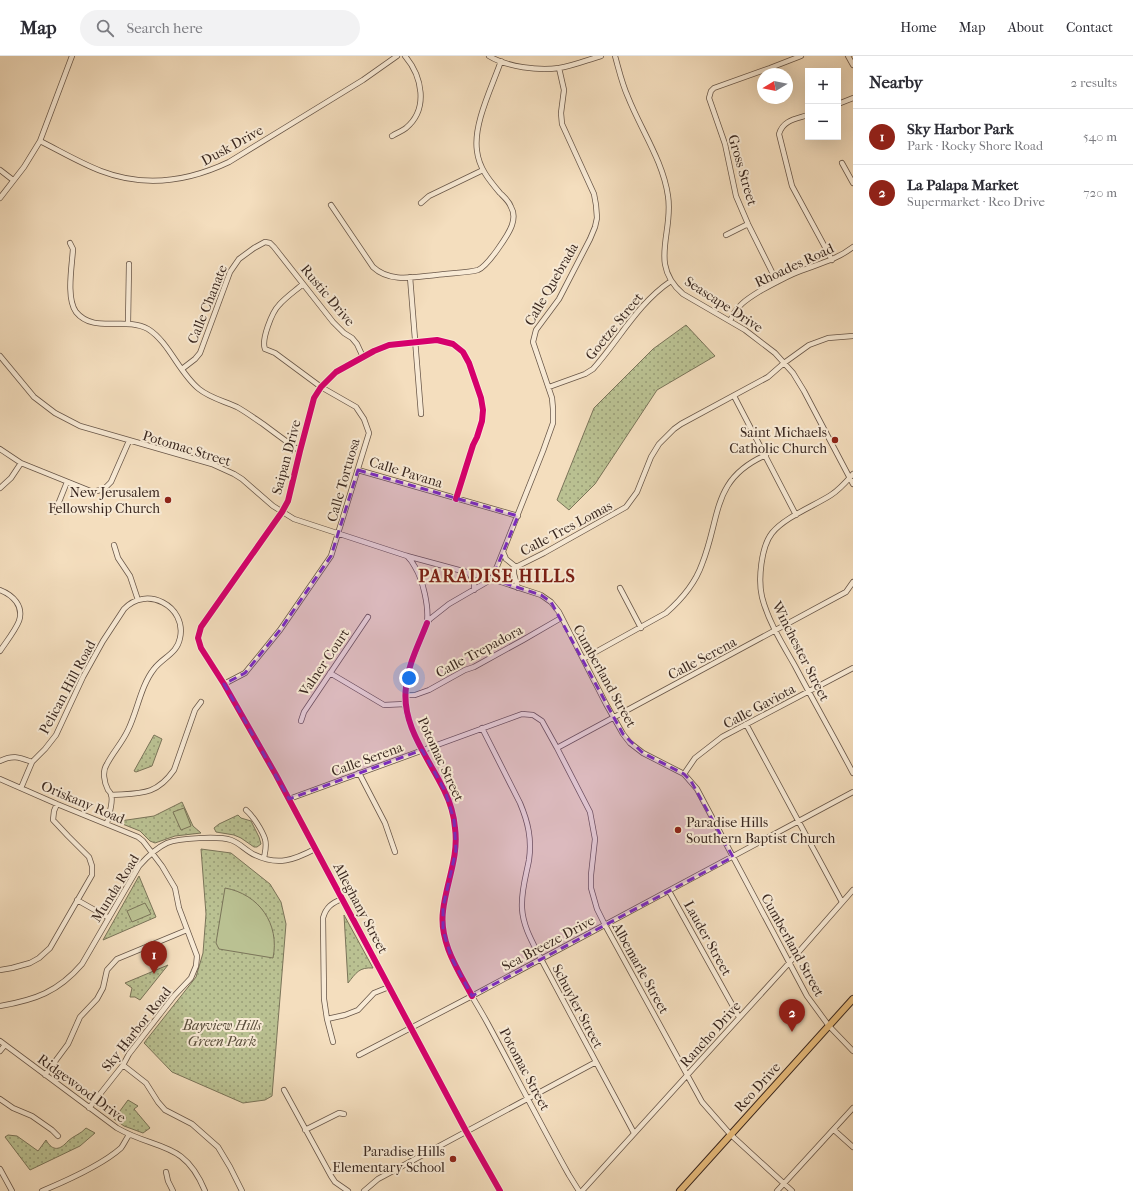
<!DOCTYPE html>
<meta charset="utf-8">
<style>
body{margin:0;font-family:"IM FELL French Canon",serif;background:#f2f2f3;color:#2b2b33}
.controls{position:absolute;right:12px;top:12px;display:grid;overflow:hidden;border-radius:0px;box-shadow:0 4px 16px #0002}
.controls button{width:36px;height:36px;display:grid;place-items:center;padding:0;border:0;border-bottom:1px solid #e1e1e2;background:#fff;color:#2b2b33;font:20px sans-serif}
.compass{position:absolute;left:757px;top:12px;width:36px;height:36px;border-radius:50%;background:#fff;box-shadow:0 4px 16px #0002;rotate:260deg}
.you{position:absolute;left:409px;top:622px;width:14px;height:14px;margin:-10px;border:3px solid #fff;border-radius:50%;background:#1a73e8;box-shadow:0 0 0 6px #1a73e833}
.badge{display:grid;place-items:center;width:26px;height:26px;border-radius:50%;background:#8f2418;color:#fff;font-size:13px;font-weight:700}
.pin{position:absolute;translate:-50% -33px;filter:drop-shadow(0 1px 2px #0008)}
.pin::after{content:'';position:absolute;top:21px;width:14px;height:12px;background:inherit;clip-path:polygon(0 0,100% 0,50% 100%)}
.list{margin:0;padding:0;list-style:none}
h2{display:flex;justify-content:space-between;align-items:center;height:52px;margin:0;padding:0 16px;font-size:17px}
h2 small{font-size:13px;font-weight:400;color:#7c7c81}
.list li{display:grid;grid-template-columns:26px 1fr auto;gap:12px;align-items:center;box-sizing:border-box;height:56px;padding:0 16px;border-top:1px solid #e1e1e2}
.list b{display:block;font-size:15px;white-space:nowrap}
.list p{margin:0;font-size:13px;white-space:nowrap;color:#7c7c81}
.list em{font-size:13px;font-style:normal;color:#7c7c81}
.icon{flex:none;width:22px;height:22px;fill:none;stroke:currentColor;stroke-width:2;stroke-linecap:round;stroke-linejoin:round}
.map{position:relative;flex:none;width:853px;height:1135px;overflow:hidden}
header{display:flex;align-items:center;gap:24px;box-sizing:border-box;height:56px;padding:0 20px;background:#fff;border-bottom:1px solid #e1e1e2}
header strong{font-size:19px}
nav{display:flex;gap:22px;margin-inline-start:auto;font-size:14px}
.search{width:280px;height:36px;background:#f2f2f3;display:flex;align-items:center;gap:10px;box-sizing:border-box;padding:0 14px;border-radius:22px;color:#7c7c81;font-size:15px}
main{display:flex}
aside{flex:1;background:#fff}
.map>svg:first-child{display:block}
.grass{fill:url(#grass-dots);stroke:#7a7459}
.garden{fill:#bac192;stroke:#7a7459}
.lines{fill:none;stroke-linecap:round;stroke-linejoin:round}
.minor-casing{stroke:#685648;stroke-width:6}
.major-casing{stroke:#3a2820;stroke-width:8}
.minor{stroke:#f8ead5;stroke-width:4.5}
.major{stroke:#eabf7f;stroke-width:6}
.cycleway-casing{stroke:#f8ead5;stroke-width:8}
.cycleway{stroke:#d6006c;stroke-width:6}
.marked{fill:#7b2cbf;fill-opacity:0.2;stroke:#7b2cbf;stroke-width:3;stroke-dasharray:8 5;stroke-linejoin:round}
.poi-dot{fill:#8f2418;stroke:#f8ead5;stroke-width:1.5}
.labels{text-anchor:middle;stroke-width:4;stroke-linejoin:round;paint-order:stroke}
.street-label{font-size:14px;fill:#3a2820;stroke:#f8ead5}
.poi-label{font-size:14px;fill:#3a2820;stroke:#f8ead5;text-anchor:end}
.park-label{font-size:14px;font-style:italic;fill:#5a4e3c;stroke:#f8ead5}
.district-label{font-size:18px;font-weight:bold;letter-spacing:1px;fill:#7a1f14;stroke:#f8ead5}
</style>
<header>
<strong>Map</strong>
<div class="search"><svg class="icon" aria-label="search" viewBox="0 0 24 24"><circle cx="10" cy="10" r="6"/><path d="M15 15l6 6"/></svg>Search here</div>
<nav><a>Home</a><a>Map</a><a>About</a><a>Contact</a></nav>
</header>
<main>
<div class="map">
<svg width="853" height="1135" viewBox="0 0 853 1135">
<defs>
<pattern id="grass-dots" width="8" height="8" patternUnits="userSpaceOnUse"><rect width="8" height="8" fill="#bac192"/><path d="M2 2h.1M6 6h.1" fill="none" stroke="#989d77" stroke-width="1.8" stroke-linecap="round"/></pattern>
</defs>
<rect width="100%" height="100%" fill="#f4debe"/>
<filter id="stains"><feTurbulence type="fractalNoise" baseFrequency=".005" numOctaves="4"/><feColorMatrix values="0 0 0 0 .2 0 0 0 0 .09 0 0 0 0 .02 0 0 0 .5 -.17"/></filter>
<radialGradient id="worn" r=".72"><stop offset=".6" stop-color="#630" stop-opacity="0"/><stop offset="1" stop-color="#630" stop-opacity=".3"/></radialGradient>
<path class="grass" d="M686,269L715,300L657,334L595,428L569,454L557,444L594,352L653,293Z
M154,679L162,683L152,710L136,716L134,715Z
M182,746L193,770L201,777L175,780L155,787L150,785L140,775L120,767V765L154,760Z
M238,759L241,762L251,765L259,781L261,788L257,791H254L241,782L234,779L216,776L214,772L219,768Z
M201,793L231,797L270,828L281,846L286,868L272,1040L265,1044L243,1047L172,1016L144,987L196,921L203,897L206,858Z
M139,820L156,861L103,884Z
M344,859L373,912C359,911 356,917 348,927Z
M168,909L140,944L135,941H130L132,932L125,927Z
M128,1044L138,1050L134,1053L150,1072L143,1077L124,1070L114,1063Z
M86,1072L95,1077L80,1090L30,1114L5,1081L8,1079L17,1080L38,1095L46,1084C53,1096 60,1094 68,1085C73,1080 81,1078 86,1072Z"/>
<path class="garden" d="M184,752L191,770L181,774L173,756Z
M225,832C259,838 280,868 273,902L219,893L216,887Z
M145,847L151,858L132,866L127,855Z"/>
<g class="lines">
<defs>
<path id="minor" d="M489,0C507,11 539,15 559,12C573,10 587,4 601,0
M615,0C619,14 622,28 628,41C641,74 663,105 668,140C674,177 648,208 683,238L745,274L775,297L793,317L804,335L853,428
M848,0L853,9
M838,48L853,42
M808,59C796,63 783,64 779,78L792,130L832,204
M392,80C397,77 402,75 406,72C429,53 422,20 405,0
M40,85C60,95 80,107 101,115C145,132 187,126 229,106L363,24L397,0
M842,107L853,127
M0,114L13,124
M0,142L24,111L40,85L72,0
M421,147L429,140L483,114
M331,149L373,211C390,227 414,221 436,219C448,217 468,217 478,214C488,210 509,178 512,169C514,163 514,156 511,151C509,145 504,141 500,137C489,124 479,112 477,95C473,68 492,31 501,5
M726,179L748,168
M70,187L73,193C72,210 66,242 76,256C94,278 125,260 148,273C169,286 179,317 199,333C210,342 224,345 237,351C246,356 254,362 263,368C275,377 287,386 300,395
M410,221L421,358
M777,226L748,168L736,140L725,88L709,42L711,35L714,32L770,12L801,0
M730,265C736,250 747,243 760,235C771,229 782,223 793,218C814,209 835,205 853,191
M128,268L129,208
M0,300L34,341L55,357L80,370L212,408L234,418L242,423L273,450L294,463L407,500L492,523L541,539L551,546L559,556L606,648L623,678L630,687L643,697L684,718L697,733L807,940L829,970L853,995
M182,313L195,303L200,297L230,216L239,203L254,192L265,186L270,187L274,191L333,266L344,277L352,282L357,288L363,301
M549,331L585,318L593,313C619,284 638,247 671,225
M734,340L796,459
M0,393L21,407L93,436L104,433L111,426L129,385
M358,414L518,460
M853,418C847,425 839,434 831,439C814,450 785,461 772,477C761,491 758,524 762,541C768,565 783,589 795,610C814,646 834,681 853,717
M0,432L11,422L21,407
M456,443L473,389L477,381L482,365L483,354L481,342L469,307L463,296L453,288L437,284L389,289L374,295L336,316L321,331L314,342L300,395L288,445L282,456L201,571L198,582L201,592L224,628L276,719L466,1075L500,1135
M55,456L67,426
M114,489L118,502L130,520L138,544
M503,496L506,503L516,511
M407,500C410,503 413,507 415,511C423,524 429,551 427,566C426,573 422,579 420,585C412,605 404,625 405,647C406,658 410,669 415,679C428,707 448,733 454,764C463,807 436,840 444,880C450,908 474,942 488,968C515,1018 541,1069 569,1119L579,1135
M514,512V518L518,532
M469,517L474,526V534
M492,523L543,395L553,367V353L552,342L533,286L536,274L559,243L590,183L595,171L597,162L596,149L594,138L562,68L561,57L564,34L559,12
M620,532L641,572
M0,534C13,539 24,550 19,565C15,575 6,586 0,595
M427,567L430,563L449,548L492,523L544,497L626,451L637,436L651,401L659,388L674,373L681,368L768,321L784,307L809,289L828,282L853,280
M583,603L666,557C682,543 695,528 702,508C721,461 711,423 766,399
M330,617L384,649L405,648
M224,628L245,617L280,574L331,500L369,377L364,363L356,351L321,331L275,297L265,293C261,284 272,256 279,249C286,241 295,235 303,228
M405,639H415L429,634L465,614L474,611L523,584L561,562
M301,665L304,656L368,561
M746,668L842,846
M482,672L520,747C528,766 532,783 529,804C526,820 521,835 522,852C523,871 533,887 541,903L634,1077
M557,692L846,536L853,526
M0,705C13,699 18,701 32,706
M359,717L385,767L395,796
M684,718L695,702L722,681L853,612
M0,723L57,748L138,781L143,785L162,810L175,832L179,852L197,900L196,910L191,922L174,940L160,958L129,998L123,1009L89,1052
M21,732L32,706L45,693L56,679L83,621L103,585L124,553C146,529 187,550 180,582C177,598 163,601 154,613C141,629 137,656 128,674C122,687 113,696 107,708C102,715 104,726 108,734C109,735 111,737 111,739C114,745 108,761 107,768
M111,739C140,737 156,740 174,714L195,654L201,646
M289,743L522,658L533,659L542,665L557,692L590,756L595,783L591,819V832L597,853L605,869L702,1046L730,1078L792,1135
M246,754C253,760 262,774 265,783C267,790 265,796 264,802
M669,835L739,961
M77,844L109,862
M0,914L12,912L30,907L39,902L50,892L92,819V810L89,801L68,780L53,764L54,755L57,748
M0,950C35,944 58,936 82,908L139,810C147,801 156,792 167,787C179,782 219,780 231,784C240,787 246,795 255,799C278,810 294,804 315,793
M327,963L345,959L358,954L374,937L389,931
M0,985L117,1072C157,1095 184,1084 205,1135
M333,986L327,963L324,943L323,862C326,851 332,847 342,843
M0,995L5,989
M359,999L472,940L853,736
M123,1009L146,1027L158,1046L165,1054L192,1068L218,1091L230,1111L242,1135
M45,1019L68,988L80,961L97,943L103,932L107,914L117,903L187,874
M284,1034L331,1120L335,1126L348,1135
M0,1043L13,1052L32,1060L52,1074L58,1080
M305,1074L339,1057L344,1058
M834,1074L853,1091
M0,1113L12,1135
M166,1116L168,1125L173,1135
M42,1135C66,1125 102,1109 121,1092C124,1088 126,1083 129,1079
M364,1135L378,1123L596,1006
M582,1135L789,907L853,834
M777,1135L853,1052"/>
<path id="major" d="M680,1135L853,943"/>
</defs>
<use href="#minor" class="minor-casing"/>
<use href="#major" class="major-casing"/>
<use href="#minor" class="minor"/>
<use href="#major" class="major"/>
<defs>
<path id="cycleway" d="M456,443L473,389L477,381L482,365L483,354L481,342L469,307L463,296L453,288L437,284L389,289L374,295L336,316L321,331L314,342L300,395L288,445L282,456L201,571L198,582L201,592L224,628L276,719L466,1075L500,1135
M427,567C419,588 408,608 406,631C401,669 428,701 444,734C450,746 454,759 455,772C459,801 446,827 443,855C439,886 458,914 472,940"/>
</defs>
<use href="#cycleway" class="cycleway-casing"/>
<use href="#cycleway" class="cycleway"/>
</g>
<path class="marked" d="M358,414L518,460L492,523L541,539L551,546L623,678L643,697L684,718L691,725L733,801L472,940L451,901L443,874V851L456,794L454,764L445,735L422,694L289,743L224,628L245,617L280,574L331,500Z"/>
<g class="poi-dot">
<circle cx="835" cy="384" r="4"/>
<circle cx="168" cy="444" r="4"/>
<circle cx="678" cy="774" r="4"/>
<circle cx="453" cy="1103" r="4"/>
</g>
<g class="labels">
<g class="street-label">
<text transform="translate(232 89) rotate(-29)" y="5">Dusk Drive</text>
<text transform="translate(743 114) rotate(74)" y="5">Gross Street</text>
<text transform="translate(794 209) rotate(-25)" y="5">Rhoades Road</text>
<text transform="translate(551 228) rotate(-60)" y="5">Calle Quebrada</text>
<text transform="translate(328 239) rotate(50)" y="5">Rustic Drive</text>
<text transform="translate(207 248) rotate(-68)" y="5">Calle Chanate</text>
<text transform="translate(724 248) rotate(33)" y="5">Seascape Drive</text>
<text transform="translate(614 270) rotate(-51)" y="5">Goetze Street</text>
<text transform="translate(187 392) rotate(17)" y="5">Potomac Street</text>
<text transform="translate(286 401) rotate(-75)" y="5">Saipan Drive</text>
<text transform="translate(406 416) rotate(17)" y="5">Calle Pavana</text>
<text transform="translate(343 424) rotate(-74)" y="5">Calle Tortuosa</text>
<text transform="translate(566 472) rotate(-28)" y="5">Calle Tres Lomas</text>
<text transform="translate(479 595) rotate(-28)" y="5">Calle Trepadora</text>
<text transform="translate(801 595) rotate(63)" y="5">Winchester Street</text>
<text transform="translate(702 602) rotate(-28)" y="5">Calle Serena</text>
<text transform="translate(324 606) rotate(-56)" y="5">Valner Court</text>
<text transform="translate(605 620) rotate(61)" y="5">Cumberland Street</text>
<text transform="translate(67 631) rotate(-62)" y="5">Pelican Hill Road</text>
<text transform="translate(759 650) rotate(-28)" y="5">Calle Gaviota</text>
<text transform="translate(367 703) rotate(-20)" y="5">Calle Serena</text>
<text transform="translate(441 703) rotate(65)" y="5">Potomac Street</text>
<text transform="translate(83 746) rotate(23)" y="5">Oriskany Road</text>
<text transform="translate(115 832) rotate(-58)" y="5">Munda Road</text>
<text transform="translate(361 852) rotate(62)" y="5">Alleghany Street</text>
<text transform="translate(708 882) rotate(61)" y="5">Lauder Street</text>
<text transform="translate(548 887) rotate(-28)" y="5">Sea Breeze Drive</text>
<text transform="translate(793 889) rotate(61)" y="5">Cumberland Street</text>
<text transform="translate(641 912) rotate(61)" y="5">Albemarle Street</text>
<text transform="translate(578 950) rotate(62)" y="5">Schuyler Street</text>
<text transform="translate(136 973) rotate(-52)" y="5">Sky Harbor Road</text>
<text transform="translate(710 978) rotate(-48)" y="5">Rancho Drive</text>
<text transform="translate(525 1013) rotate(62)" y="5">Potomac Street</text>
<text transform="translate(757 1031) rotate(-48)" y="5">Reo Drive</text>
<text transform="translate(82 1032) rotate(36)" y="5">Ridgewood Drive</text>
</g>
<g class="poi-label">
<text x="827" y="381">Saint Michaels<tspan x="827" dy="16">Catholic Church</tspan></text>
<text x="160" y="441">New Jerusalem<tspan x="160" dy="16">Fellowship Church</tspan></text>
<text x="686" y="771" text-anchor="start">Paradise Hills<tspan x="686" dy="16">Southern Baptist Church</tspan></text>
<text x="445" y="1100">Paradise Hills<tspan x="445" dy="16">Elementary School</tspan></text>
</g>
<g class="park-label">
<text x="222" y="974">Bayview Hills<tspan x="222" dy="16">Green Park</tspan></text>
</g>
<g class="district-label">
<text x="497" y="526">PARADISE HILLS</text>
</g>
</g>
<rect width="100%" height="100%" filter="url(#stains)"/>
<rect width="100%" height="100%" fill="url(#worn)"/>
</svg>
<div class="controls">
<button>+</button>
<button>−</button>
</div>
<svg class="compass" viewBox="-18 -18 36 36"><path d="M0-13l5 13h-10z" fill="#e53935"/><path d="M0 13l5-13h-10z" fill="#7c7c81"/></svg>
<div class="you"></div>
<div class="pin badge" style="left:154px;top:918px">1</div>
<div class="pin badge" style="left:792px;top:976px">2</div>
</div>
<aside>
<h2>Nearby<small>2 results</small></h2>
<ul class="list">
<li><span class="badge">1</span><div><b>Sky Harbor Park</b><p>Park · Rocky Shore Road</p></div><em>540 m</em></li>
<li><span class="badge">2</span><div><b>La Palapa Market</b><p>Supermarket · Reo Drive</p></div><em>720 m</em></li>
</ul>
</aside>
</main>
